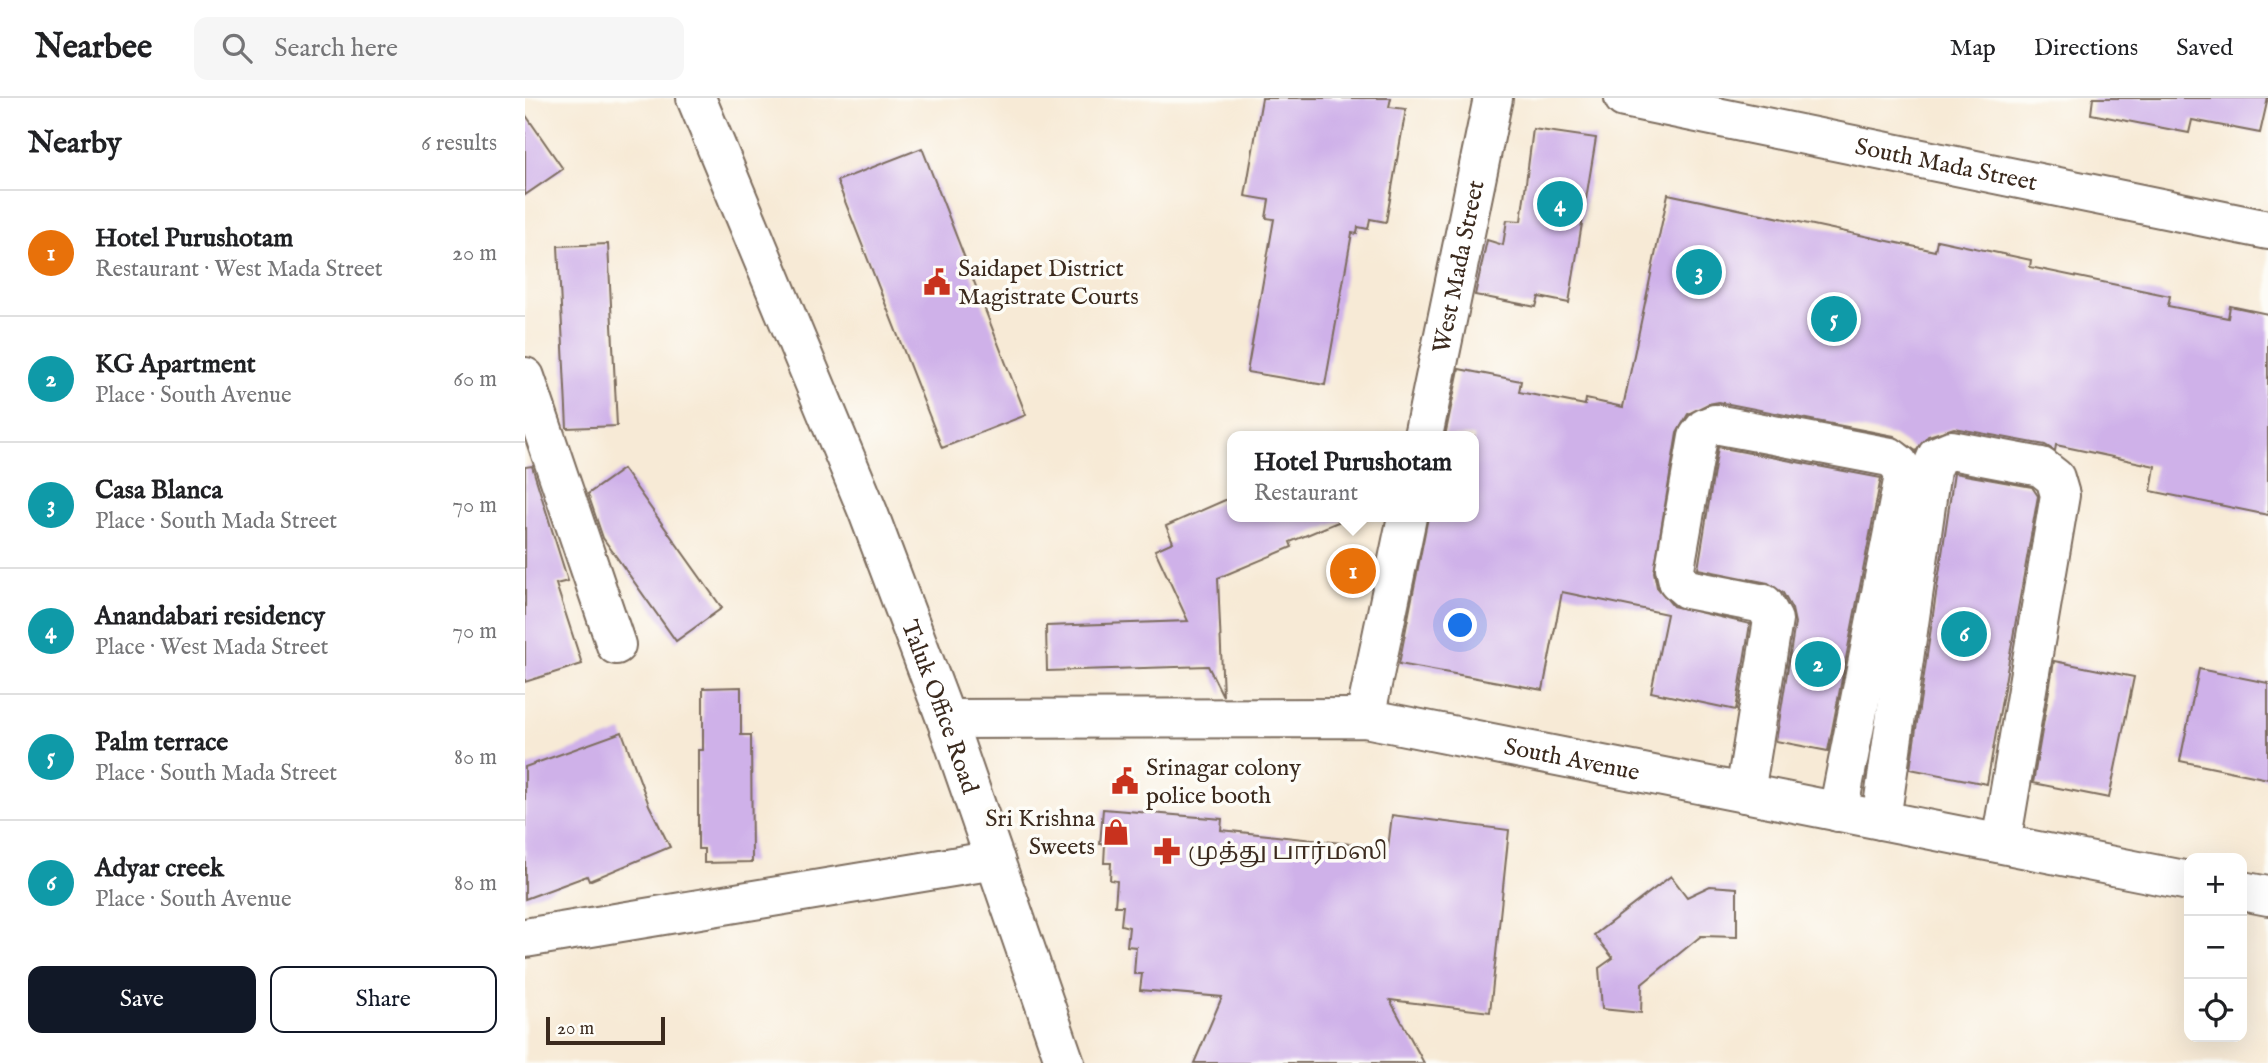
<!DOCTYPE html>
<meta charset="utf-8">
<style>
body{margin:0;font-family:"IM FELL English","Noto Serif Tamil",serif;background:#f6f6f6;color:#202124}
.controls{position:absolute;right:21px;bottom:21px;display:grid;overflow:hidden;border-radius:14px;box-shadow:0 7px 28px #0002}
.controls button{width:63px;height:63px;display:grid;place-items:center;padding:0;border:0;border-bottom:2px solid #e0e0e0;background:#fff;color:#202124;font:35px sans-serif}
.scale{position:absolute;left:21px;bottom:18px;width:119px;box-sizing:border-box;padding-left:7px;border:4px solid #3b2a1e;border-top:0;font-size:19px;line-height:24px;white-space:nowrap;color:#3b2a1e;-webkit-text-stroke:5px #fdfcf7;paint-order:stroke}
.you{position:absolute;left:936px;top:528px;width:24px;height:24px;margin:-18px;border:5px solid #fff;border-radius:50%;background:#1a73e8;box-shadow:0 0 0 10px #1a73e833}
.badge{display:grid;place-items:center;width:46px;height:46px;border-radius:50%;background:#111827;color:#fff;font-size:23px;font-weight:700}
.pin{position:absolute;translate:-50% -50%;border:4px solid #fff;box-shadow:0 2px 7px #0006}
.popup{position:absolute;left:702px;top:333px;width:252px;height:91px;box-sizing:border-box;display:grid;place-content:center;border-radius:14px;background:#fff;filter:drop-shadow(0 2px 5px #0005);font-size:23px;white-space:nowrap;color:#757577}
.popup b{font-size:26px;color:#202124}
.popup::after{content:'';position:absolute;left:50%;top:100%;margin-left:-14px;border:14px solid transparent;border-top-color:#fff}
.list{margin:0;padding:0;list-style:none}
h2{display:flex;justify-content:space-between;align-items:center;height:91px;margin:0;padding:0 28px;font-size:30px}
h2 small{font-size:23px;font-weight:400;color:#757577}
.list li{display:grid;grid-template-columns:46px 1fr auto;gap:21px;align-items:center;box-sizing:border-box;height:126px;padding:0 28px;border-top:2px solid #e0e0e0}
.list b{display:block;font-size:26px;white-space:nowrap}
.list p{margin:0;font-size:23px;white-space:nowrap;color:#757577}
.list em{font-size:23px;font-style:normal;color:#757577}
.actions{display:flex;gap:14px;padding:21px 28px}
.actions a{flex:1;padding:16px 0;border:2px solid #111827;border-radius:14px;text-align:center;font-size:24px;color:#111827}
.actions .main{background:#111827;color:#fff}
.icon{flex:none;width:38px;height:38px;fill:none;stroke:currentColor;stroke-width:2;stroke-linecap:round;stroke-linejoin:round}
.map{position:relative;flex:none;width:1743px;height:965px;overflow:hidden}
header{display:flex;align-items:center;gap:42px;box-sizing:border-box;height:98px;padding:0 35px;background:#fff;border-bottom:2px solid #e0e0e0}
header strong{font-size:33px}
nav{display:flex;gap:38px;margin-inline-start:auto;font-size:24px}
.search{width:490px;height:63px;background:#f6f6f6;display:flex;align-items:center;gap:18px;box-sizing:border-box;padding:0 24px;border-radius:14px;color:#757577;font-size:26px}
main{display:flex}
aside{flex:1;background:#fff}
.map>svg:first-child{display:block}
.building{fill:#cfb1e9}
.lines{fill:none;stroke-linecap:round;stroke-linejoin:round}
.street-casing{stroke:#7d6d5e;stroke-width:42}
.primary-casing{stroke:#7d6d5e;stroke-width:42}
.street{stroke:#fff;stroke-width:38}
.primary{stroke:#fff;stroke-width:38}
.labels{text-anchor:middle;stroke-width:7;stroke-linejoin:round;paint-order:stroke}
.street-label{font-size:24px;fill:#3b2a1e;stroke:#fdfcf7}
.poi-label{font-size:24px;fill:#3b2a1e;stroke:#fdfcf7;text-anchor:start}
</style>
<header>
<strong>Nearbee</strong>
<div class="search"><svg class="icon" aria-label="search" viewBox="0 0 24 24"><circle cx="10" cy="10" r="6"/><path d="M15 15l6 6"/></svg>Search here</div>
<nav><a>Map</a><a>Directions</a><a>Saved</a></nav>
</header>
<main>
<aside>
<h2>Nearby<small>6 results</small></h2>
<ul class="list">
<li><span class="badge" style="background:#e8710a">1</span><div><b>Hotel Purushotam</b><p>Restaurant · West Mada Street</p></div><em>20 m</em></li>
<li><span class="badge" style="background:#0f9aa8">2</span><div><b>KG Apartment</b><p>Place · South Avenue</p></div><em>60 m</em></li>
<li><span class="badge" style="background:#0f9aa8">3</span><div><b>Casa Blanca</b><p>Place · South Mada Street</p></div><em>70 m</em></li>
<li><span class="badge" style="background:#0f9aa8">4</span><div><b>Anandabari residency</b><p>Place · West Mada Street</p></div><em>70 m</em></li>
<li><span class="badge" style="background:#0f9aa8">5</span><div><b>Palm terrace</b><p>Place · South Mada Street</p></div><em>80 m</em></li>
<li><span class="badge" style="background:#0f9aa8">6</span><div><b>Adyar creek</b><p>Place · South Avenue</p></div><em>80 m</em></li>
</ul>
<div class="actions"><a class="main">Save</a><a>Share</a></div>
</aside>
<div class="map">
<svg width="1743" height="965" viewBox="0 0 1743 965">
<rect width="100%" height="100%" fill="#fdfcf7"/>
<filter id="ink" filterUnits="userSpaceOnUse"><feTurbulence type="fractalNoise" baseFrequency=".0143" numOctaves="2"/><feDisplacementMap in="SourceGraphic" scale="14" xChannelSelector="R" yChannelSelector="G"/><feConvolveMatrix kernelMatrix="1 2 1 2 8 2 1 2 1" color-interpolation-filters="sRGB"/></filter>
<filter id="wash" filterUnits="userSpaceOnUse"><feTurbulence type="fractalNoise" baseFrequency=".00686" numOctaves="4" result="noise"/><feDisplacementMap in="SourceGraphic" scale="28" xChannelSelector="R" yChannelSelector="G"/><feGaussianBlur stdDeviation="1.57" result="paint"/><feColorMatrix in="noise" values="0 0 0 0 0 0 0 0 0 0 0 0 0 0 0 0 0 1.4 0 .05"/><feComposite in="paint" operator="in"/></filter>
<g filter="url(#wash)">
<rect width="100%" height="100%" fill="#f7ead6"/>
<g id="blocks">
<path class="building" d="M737,0H866L864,9L881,11L861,124L845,121L843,131L833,129L832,136L827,135L800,287L722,274L749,121L741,120L744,102L720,98Z
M1568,0H1743L1735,35L1667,22L1664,35L1566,16Z
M0,16L38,71L0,97Z
M1008,31L1071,40L1044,205L1014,199L1011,209L950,197L962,142L978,147L982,122L996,123Z
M397,50L501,317L417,350L312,83Z
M1143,96L1410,153L1412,142L1506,162L1505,169L1645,198L1643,208L1703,220L1705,208L1743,216V417L1626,393L1630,368L1531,347L1530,353L1520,347L1429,330L1403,338L1391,353L1369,338L1194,304L1183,306L1163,316L1152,335L1129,474L1132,489L1148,508L1225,526L1211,612L1126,594L1142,516L1037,494L1018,592L874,566L903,419H949V338H920L934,271L996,283L994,294L1060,307L1061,301L1098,309Z
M83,146L92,328L42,330L33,148Z
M1193,349L1356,380L1303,653L1251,643L1270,525L1267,511L1258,495L1243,485L1173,471Z
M7,368L43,483L31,486L57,566L0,584V369Z
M98,371L197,510L151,543L78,440L63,396Z
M1429,375L1507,389L1513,398L1462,686L1385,671Z
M707,399V419H825L765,444L767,449L693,480L698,598L683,568L522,573L521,528L663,523L630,452L648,444L641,428Z
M1529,563L1609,579L1584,700L1508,685Z
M1674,571L1743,585V681L1655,663Z
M216,589V637H226L227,764L179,765V751H173V652H178V590Z
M97,634L124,707L145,749L64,783L62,778L0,801V669Z
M578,711L697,721L696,732L863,750L867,717L984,732L965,914L865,902L899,965H669L697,899L615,892L617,876H609L611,849L602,848L604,829L596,827L598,808H590L592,783L585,782L586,765H579L580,746H575Z
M1146,778L1162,799L1185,788L1212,790V839L1176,838L1117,886L1116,915L1077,911L1074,870L1088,860L1069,837Z"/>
</g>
</g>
<g filter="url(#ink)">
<use href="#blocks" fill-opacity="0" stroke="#7d6d5e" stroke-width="2"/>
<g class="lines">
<defs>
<g id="street">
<path id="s1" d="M1099,0L1743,132"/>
<path d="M0,279L91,547"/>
<path id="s2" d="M898,338L968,0"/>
<path d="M840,620L882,419"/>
<path id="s3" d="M421,621L840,620L1664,783"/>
<path d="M1220,695L1248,522L1239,506L1162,491L1153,483L1150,470L1173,339L1180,330L1190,326L1365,359L1374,366L1379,378L1313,714"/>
<path d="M1356,722L1406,372L1412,358L1426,352L1516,369L1530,380L1535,397L1476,745"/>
<path d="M1717,793L1743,798"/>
<path d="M0,840L470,762"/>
</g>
<g id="primary">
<path id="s4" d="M171,0L343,414L421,621L540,965"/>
</g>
</defs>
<use href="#street" class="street-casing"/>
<use href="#primary" class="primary-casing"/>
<use href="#street" class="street"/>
<use href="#primary" class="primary"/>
</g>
</g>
<defs>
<symbol id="civic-bare" viewBox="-9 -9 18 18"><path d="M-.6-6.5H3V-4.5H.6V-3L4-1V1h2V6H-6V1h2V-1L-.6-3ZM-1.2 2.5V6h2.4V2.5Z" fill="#c8321e" stroke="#fdfcf7" stroke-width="2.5" paint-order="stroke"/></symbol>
<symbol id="shop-bare" viewBox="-9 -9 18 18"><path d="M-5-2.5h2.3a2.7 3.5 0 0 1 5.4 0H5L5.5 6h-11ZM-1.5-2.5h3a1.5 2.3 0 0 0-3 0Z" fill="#c8321e" stroke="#fdfcf7" stroke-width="2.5" paint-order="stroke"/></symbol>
<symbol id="pharmacy-bare" viewBox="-9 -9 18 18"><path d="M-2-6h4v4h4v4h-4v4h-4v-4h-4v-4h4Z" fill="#c8321e" stroke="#fdfcf7" stroke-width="2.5" paint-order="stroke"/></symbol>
</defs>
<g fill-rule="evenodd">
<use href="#civic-bare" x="393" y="165" width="38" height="38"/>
<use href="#civic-bare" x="581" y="664" width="38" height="38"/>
<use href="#shop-bare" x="572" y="715" width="38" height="38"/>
<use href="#pharmacy-bare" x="623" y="734" width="38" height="38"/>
</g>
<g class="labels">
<g class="street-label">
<text dy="8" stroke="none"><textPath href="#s1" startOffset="329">South Mada Street</textPath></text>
<text dy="8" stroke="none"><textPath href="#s2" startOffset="173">West Mada Street</textPath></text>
<text dy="8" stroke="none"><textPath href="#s4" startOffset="656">Taluk Office Road</textPath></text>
<text dy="8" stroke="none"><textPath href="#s3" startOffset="630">South Avenue</textPath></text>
</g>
<g class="poi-label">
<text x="433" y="178">Saidapet District<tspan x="433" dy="28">Magistrate Courts</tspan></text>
<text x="621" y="677">Srinagar colony<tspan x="621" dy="28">police booth</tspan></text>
<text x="570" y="728" text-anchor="end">Sri Krishna<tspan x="570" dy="28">Sweets</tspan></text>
<text x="663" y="761">முத்து பார்மஸி</text>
</g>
</g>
</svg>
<div class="controls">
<button>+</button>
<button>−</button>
<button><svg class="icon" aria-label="locate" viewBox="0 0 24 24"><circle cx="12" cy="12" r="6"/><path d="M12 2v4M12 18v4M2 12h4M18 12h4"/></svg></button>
</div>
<div class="scale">20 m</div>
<div class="you"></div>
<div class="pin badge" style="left:828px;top:473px;background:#e8710a">1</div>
<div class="popup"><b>Hotel Purushotam</b>Restaurant</div>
<div class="pin badge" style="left:1293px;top:566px;background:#0f9aa8">2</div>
<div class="pin badge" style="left:1174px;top:174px;background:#0f9aa8">3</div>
<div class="pin badge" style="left:1035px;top:106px;background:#0f9aa8">4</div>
<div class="pin badge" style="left:1309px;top:221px;background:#0f9aa8">5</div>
<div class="pin badge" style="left:1439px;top:536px;background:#0f9aa8">6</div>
</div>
</main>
